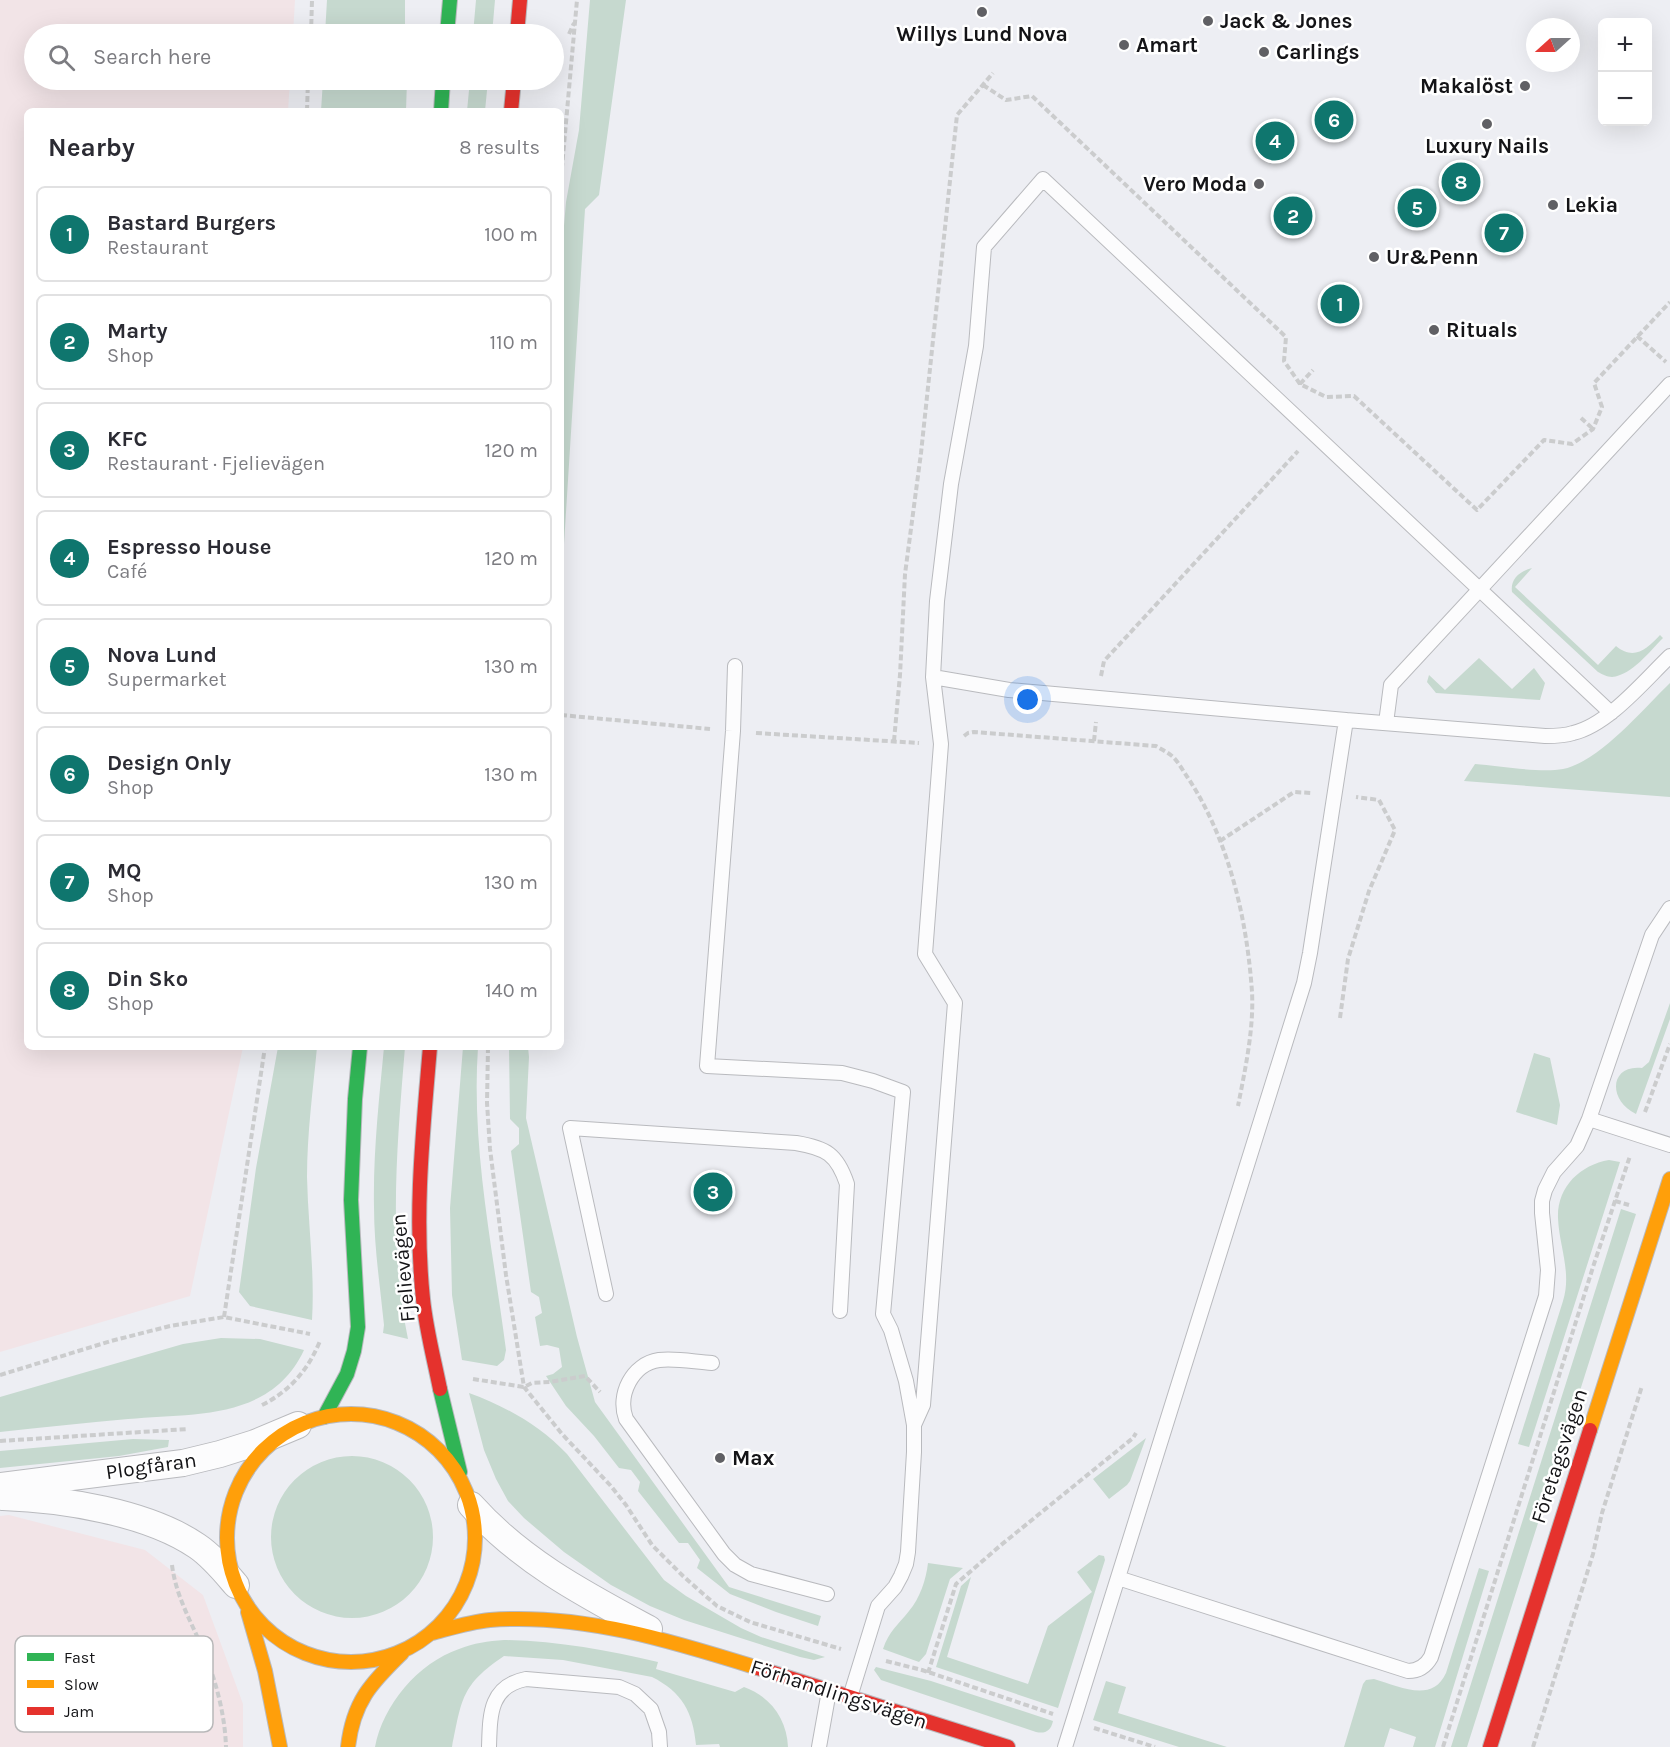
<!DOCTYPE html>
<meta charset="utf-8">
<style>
body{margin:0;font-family:Karla,sans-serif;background:#f7f7f7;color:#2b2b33}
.controls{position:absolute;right:18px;top:18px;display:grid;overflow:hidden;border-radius:9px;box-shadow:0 6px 24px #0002}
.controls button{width:54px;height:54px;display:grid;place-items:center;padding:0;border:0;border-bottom:2px solid #e1e1e2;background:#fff;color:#2b2b33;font:30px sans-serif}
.compass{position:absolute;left:1526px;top:18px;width:54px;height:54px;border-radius:50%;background:#fff;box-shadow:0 6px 24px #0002;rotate:249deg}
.you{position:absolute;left:1028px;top:700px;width:21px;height:21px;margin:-15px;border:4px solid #fff;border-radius:50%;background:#1a73e8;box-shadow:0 0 0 9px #1a73e833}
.badge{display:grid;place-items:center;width:39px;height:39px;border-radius:50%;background:#0f766e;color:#fff;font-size:20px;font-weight:700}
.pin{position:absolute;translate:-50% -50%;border:3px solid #fff;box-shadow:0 2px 6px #0006}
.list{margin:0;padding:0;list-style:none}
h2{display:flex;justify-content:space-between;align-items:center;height:78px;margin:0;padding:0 24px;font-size:26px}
h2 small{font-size:20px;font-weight:400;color:#7c7c81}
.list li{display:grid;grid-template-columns:39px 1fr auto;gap:18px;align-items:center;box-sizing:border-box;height:96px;margin:0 12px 12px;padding:0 12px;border:2px solid #e1e1e2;border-radius:9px}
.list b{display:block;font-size:22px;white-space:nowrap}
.list p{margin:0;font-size:20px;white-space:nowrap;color:#7c7c81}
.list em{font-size:20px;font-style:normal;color:#7c7c81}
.icon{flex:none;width:33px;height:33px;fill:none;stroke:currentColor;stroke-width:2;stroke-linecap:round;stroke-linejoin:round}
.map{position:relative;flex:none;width:1670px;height:1747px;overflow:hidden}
.search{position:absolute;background:#fff;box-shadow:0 6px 24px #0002;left:24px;top:24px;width:540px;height:66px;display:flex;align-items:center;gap:15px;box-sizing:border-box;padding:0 21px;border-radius:33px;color:#7c7c81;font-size:22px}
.panel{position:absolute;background:#fff;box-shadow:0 6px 24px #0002;left:24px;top:108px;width:540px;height:942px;border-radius:9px}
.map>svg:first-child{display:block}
.industrial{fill:#f2e4e7}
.green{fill:#c6d9cf}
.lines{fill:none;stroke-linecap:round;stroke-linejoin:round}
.lane-casing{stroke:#b9babe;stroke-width:16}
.street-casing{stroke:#b9babe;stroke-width:28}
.fast-casing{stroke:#b9babe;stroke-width:16}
.slow-casing{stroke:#b9babe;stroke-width:16}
.jam-casing{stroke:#b9babe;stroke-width:16}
.path{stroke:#cbcccd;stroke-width:4;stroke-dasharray:6 3;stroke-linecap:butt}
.lane{stroke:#fcfcfd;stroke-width:14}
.street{stroke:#fcfcfd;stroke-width:26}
.fast{stroke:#30b455;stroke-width:14}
.slow{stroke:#ff9f0a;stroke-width:14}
.jam{stroke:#e5322d;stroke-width:14}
.poi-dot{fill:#606064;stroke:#fff;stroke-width:2}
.labels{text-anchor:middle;stroke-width:5;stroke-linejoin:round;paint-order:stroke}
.poi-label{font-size:21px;font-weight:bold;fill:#141417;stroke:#fff;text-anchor:start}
.street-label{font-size:21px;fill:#141417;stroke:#fff}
.key{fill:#fff;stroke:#b8b8b9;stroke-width:1.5}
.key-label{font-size:16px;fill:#141417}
</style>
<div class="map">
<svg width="1670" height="1747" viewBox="0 0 1670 1747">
<rect width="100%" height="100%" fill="#edeef3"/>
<path class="industrial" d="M0,0H295L293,34H34V80H290L288,111H27V1047H243L190,1296L0,1352Z
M9,1515L145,1550L203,1595L243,1704V1747H0V1516Z"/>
<path class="green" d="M327,0H405V34H325Z
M476,0H495L492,34H473Z
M590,0H626L599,195L585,209L561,592V261L566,202L579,130Z
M323,80H407L406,111H321Z
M470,80H488L485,111H467Z
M1532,568L1515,587L1598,665L1616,646C1634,661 1647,649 1660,635L1663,638C1650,651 1632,675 1612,677C1607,677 1602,674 1598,672L1512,592C1510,579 1520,571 1532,568Z
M1479,658L1512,689L1534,668L1545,683L1540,700L1436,693L1427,682L1429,675L1445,690Z
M1670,683V797L1464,781L1475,764C1500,766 1540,773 1563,769C1599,762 1643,709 1670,683Z
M1670,1003V1019L1636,1114C1607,1100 1610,1064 1642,1068L1649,1062Z
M278,1047H317C313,1090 307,1133 307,1177C308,1224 315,1273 312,1320L250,1306L239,1292L256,1168Z
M384,1047H405C397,1145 388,1243 408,1339L383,1333L384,1325C380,1286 374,1246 374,1207C373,1153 379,1100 384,1047Z
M463,1047H478C471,1149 493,1249 506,1350L504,1360L497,1366L462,1360L452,1295L450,1208Z
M509,1047H528L529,1057L526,1118L577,1337L595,1402L729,1587L821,1616L818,1626L776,1612L730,1594L697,1568L700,1560L688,1543H679L638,1491L640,1482L631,1470L619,1468L594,1436L566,1406L546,1376L553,1374L562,1367L559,1348L547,1345L540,1346L535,1317L542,1313L539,1297L531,1292L511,1151L519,1144V1128L510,1119Z
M1534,1053L1550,1058L1560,1105L1557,1125L1516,1112Z
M1609,1160L1620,1162L1529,1447L1518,1444L1563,1301C1572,1272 1559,1246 1558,1218C1557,1187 1580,1165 1609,1160Z
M1621,1209L1636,1214L1467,1747H1451Z
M221,1338L260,1339L304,1350C271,1421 193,1413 128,1419C85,1423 43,1427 0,1432V1397L183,1344Z
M469,1393C507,1407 539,1425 567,1454L664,1580L686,1596L741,1628L761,1637L825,1657L814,1660L800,1657L684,1620L650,1606L611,1585L564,1552L524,1518L508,1501L496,1479L484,1450Z
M1146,1438L1130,1481L1127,1485L1109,1499L1093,1479Z
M133,1439L169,1440L168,1447L119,1456L0,1468V1451Z
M271 1537a81 81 0 1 1 162 0a81 81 0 1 1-162 0Z
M1099,1555L1104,1556L1105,1560L1058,1708L936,1667L961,1586L971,1577L947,1657L1028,1684L1048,1626L1092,1592L1077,1572Z
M928,1563L963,1568L950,1579L926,1654L919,1662L883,1649C889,1631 898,1625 909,1611C920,1598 926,1580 928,1563Z
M1479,1568L1489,1571L1435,1747H1413L1416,1737L1390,1728L1384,1747H1344L1363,1684L1366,1680L1374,1679C1399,1686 1432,1704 1446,1673Z
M504,1640C556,1641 607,1650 658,1662L656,1669L735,1692L744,1687C770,1696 787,1719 788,1747H720L719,1744L696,1745C693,1712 682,1692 652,1677L563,1660L504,1656C461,1685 462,1699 452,1747H375C383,1705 418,1663 459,1649C474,1643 488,1641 504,1640Z
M876,1667L931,1681L1053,1721C1051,1731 1045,1734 1036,1732L881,1680L874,1670Z
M1106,1681L1126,1687L1118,1713L1227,1747H1179L1093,1720Z"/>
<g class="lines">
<defs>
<path id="lane" d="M735,666L733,731L707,1066L842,1073L873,1081L903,1092L883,1314L891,1330L906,1381L914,1425V1452L908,1552L906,1564L901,1576L895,1587L878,1606L850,1697
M933,677L1009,690L1346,720L1545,736C1554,736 1564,736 1573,733C1608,725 1644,681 1670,656
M1386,723L1391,685L1670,384
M1589,1119L1652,935L1670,908
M606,1294L570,1128L796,1143C826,1148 837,1154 847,1184L840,1311
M712,1363C695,1362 676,1358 659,1360C632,1364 617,1395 626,1419L724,1554L735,1565L751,1574L827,1594
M914,1425L923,1405L955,1003L925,954L941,744L933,677L937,601L951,484L976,346L984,247L1043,179L1611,713
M1118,1578L1408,1671C1418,1671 1426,1666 1431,1657L1546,1296L1548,1270L1542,1213V1201L1545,1190L1554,1172L1577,1146L1589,1119L1670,1145
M489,1747C490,1716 489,1686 526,1679L619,1687L635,1694L651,1709L659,1732L660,1747
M819,1747L829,1691
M1065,1747L1304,983L1310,953L1346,720"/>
<path id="street" d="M0,1486L183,1463L220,1454L255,1443L298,1425
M3,1497C62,1499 147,1512 197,1546C212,1556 224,1571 236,1585
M471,1505C521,1561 584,1594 649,1629"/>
<path id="fast" d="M447,34L450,0
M441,111L443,80
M440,1389L460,1472
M324,1417L347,1374L354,1351L358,1327L351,1200L355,1099L360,1047"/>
<path id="slow" d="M227 1538a124 124 0 1 1 248 0a124 124 0 1 1-248 0Z
M1590,1430L1670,1179
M248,1612L265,1671L280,1747
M432,1633C451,1628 470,1622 490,1620C582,1613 672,1641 758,1668
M348,1747C353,1702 371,1683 402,1653"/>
<path id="jam" d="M517,34L520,0
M511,111L514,80
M430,1047C423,1131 414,1214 423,1299C426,1329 434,1359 440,1389
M758,1668L1008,1747
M1490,1747L1590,1430"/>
</defs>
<use href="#lane" class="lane-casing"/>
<use href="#street" class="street-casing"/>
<use href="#fast" class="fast-casing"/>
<use href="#slow" class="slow-casing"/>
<use href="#jam" class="jam-casing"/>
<path class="path" d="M165,31L311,26
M311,34L312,0
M569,34L574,23
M983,85L1006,100L1032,96L1286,337L1284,361L1300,384L1326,397L1354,396L1477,510L1544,440L1572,444L1593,429L1602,407L1594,383L1670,302
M307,111L308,80
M561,127L564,139
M561,178L577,0
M1637,336L1666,362
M1300,384L1313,370
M1581,418L1593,429
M1101,676L1104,661L1298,451
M561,715L710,729
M756,733L919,743
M964,736L968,733L974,732L1156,746C1161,749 1167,752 1172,756C1178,761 1183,771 1188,778C1229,840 1247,919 1252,992C1254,1029 1245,1070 1238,1106
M894,741L900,675L905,574L921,453L957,115L993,73
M1094,741L1096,722
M1220,841L1294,792L1312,793
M1340,1018L1348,959L1369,891L1395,830L1379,800L1356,797
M488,1047L487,1103L490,1149L506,1275L524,1387L562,1434L610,1485L626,1505L652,1545L683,1576L717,1606L750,1622L841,1649
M1645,1112L1670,1044
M1615,1201L1629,1205
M224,1317L265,1047
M0,1375L111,1341L170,1326L224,1317L310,1334
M473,1379L524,1387L532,1383L550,1382L585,1376L600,1392
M262,1405C290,1391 308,1370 320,1341
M0,1441L188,1429
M172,1565C176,1597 192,1623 204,1652C216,1681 225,1715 226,1747
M886,1661L922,1670L1053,1714
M928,1673L956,1584L1001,1545L1133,1438L1136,1433
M1094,1728L1155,1747
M1443,1747L1593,1267L1630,1156
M1533,1747L1593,1554L1602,1513L1642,1386"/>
<use href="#lane" class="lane"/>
<use href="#street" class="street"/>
<use href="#fast" class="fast"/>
<use href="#slow" class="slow"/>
<use href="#jam" class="jam"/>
</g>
<g class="poi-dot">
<circle cx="982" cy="12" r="6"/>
<circle cx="1208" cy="21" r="6"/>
<circle cx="1124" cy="45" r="6"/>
<circle cx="1264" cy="52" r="6"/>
<circle cx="1525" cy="86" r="6"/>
<circle cx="1487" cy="124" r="6"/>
<circle cx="1259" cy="184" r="6"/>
<circle cx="1553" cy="205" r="6"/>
<circle cx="1374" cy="257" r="6"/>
<circle cx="1434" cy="330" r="6"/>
<circle cx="720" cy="1458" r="6"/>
</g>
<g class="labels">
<g class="poi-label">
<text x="1220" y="28">Jack &amp; Jones</text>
<text x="982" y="41" text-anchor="middle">Willys Lund Nova</text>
<text x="1136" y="52">Amart</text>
<text x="1276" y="59">Carlings</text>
<text x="1513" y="93" text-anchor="end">Makalöst</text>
<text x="1487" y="153" text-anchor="middle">Luxury Nails</text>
<text x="1247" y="191" text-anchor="end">Vero Moda</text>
<text x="1565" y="212">Lekia</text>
<text x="1386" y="264">Ur&amp;Penn</text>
<text x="1446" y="337">Rituals</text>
<text x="732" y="1465">Max</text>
</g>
<g class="street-label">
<text transform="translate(403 1268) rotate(-95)" y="7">Fjelievägen</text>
<text transform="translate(1559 1456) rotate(-72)" y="7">Företagsvägen</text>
<text transform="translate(151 1466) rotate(-8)" y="7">Plogfåran</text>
<text transform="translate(839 1694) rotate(18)" y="7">Förhandlingsvägen</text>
</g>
</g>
<rect x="15" y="1636" width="198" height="96" rx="9" class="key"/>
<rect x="27" y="1653" width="27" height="8" fill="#30b455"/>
<rect x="27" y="1680" width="27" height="8" fill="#ff9f0a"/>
<rect x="27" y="1707" width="27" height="8" fill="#e5322d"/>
<g class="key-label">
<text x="64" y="1663">Fast</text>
<text x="64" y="1690">Slow</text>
<text x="64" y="1717">Jam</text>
</g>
</svg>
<div class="controls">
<button>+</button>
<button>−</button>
</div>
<svg class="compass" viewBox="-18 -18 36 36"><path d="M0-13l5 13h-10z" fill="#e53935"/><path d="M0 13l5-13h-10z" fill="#7c7c81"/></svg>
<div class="you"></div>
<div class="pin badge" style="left:1340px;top:304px">1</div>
<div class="pin badge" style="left:1293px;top:216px">2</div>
<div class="pin badge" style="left:713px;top:1192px">3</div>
<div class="pin badge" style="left:1275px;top:141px">4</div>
<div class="pin badge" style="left:1417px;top:208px">5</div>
<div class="pin badge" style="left:1334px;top:120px">6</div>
<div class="pin badge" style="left:1504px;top:233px">7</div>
<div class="pin badge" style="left:1461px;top:182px">8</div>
<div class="search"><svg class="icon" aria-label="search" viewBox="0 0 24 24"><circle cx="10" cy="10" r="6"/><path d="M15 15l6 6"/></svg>Search here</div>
<section class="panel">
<h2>Nearby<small>8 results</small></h2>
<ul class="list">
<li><span class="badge">1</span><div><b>Bastard Burgers</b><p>Restaurant</p></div><em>100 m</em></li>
<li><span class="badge">2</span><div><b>Marty</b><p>Shop</p></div><em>110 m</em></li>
<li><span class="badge">3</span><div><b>KFC</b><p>Restaurant · Fjelievägen</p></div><em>120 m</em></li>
<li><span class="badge">4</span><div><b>Espresso House</b><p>Café</p></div><em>120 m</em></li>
<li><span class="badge">5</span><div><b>Nova Lund</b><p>Supermarket</p></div><em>130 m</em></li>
<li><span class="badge">6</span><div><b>Design Only</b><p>Shop</p></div><em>130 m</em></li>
<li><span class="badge">7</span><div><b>MQ</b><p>Shop</p></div><em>130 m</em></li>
<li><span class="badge">8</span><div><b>Din Sko</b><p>Shop</p></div><em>140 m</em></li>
</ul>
</section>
</div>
